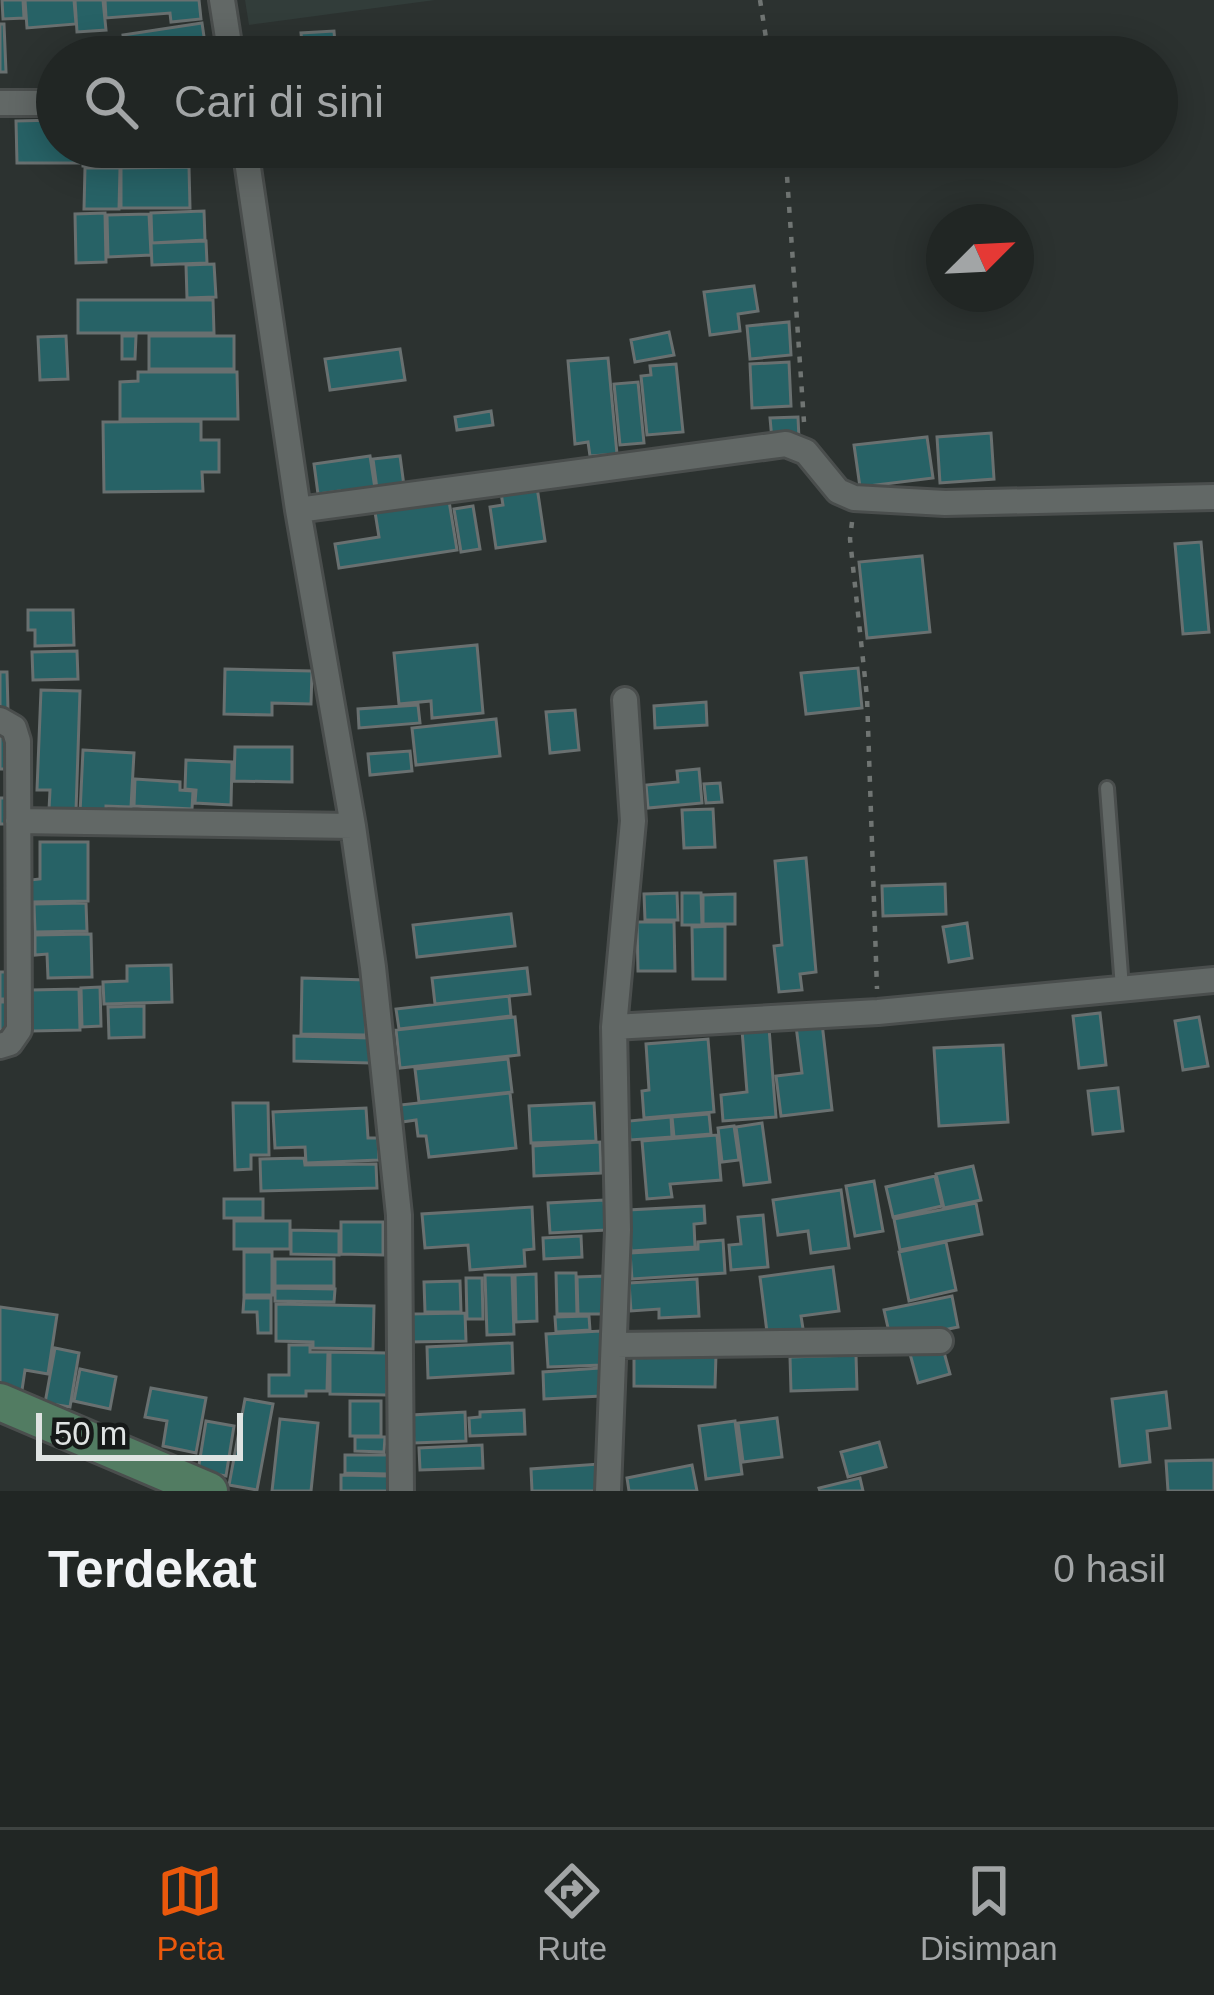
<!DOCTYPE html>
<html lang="id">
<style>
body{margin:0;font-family:Arial,sans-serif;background:#292e2c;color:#f1f3f6}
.compass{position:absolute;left:926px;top:204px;width:108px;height:108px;border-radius:50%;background:#212624;box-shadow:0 6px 30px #0003;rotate:66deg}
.scale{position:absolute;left:36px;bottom:30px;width:207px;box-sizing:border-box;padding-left:12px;border:6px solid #dfe3e2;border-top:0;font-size:33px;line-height:42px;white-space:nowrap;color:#dfe3e2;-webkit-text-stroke:9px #161918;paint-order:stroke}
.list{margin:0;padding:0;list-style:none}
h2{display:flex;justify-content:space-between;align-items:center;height:156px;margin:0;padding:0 48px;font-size:51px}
h2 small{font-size:39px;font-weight:400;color:#a2a5a6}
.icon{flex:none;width:66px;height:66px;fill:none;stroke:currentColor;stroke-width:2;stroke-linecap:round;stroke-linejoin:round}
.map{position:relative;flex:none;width:1214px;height:1491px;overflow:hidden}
.search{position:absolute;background:#212624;box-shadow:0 6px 30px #0003;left:36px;right:36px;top:36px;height:132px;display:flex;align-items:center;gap:30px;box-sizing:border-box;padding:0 42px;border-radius:66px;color:#a2a5a6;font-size:45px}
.sheet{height:336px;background:#212624}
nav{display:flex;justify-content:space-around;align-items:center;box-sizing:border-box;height:168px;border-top:3px solid #3e4341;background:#212624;font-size:33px;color:#a2a5a6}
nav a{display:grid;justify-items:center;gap:6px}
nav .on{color:#ea580c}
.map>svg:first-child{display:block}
.built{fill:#323d3a}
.building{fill:#276266;stroke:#697070;stroke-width:3}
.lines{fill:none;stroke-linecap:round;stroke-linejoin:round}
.lane-casing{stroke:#4a4e4d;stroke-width:18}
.street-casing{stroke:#4a4e4d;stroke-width:30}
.secondary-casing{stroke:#4a4e4d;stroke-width:42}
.path{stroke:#707573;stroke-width:4.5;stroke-dasharray:6 9;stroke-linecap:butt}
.lane{stroke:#626866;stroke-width:12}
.street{stroke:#626866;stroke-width:24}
.secondary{stroke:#527c62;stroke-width:36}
</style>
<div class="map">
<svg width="1214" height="1491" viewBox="0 0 1214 1491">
<rect width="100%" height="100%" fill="#2c3230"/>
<path class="built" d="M245,0H435L249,25Z"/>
<path class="building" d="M2,0H23L24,18L3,19Z
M25,0H74L76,24L27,28Z
M75,0H103L106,30L77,32Z
M105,0H199L201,19L171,22L170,13L106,18Z
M202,23L207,57H106L105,51L125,49L123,35Z
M0,24H4L6,72H0Z
M334,31L336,57H272L271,44L302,43L301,33Z
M57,120V147H78L79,163H17L16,121Z
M82,147H225V163L83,166Z
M189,167L190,208H121V168Z
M85,168H120L119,209H84Z
M204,211L205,240L152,243L151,213Z
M105,213L106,262L76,263L75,214Z
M149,214L151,255L108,257L107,215Z
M206,241L207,263L152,265L151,243Z
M214,264L216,297L187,298L186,265Z
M754,286L758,311L738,314L740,331L710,335L704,292Z
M78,300H213L214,333H78Z
M789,322L791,355L750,359L747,326Z
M669,332L674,355L635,362L631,340Z
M66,336L68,379L40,380L38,337Z
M122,336H136L135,359H122Z
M149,336H234V369H149Z
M400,349L405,380L330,390L325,359Z
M608,358L617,454L590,456L588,442L575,444L568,361Z
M789,362L791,406L752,408L750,364Z
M676,364L683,432L647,435L641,376L651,375L650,366Z
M138,372H237L238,419H120V382L138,381Z
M638,382L644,443L620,445L614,384Z
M491,411L493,425L457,430L455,417Z
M798,417L799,439L772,440L770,418Z
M201,421V440H219V472H202L203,491L104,492L103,422Z
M991,433L994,479L940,483L937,437Z
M927,437L933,478L860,487L854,445Z
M370,456L376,495L341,500L340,491L318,494L314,464Z
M400,456L404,486L377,489L373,459Z
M537,487L545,541L496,548L490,507L503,505L501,493Z
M449,501L457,550L339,568L335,544L379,537L375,512Z
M473,506L480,549L461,552L454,509Z
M1201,542L1209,632L1183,634L1175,544Z
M922,556L930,632L867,638L859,562Z
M28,610H73L74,645L35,646V630H28Z
M477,645L483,713L432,718L431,701L399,704L394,653Z
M77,651L78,679L33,680L32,652Z
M858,668L862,708L806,714L801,673Z
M225,669L312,671L311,704L272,703V715L224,714Z
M0,672H7L8,710H0Z
M41,690L80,691L76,811L49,810L50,790H37Z
M706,702L707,725L655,728L654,706Z
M418,705L420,723L359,728L358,709Z
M575,710L579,750L550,753L546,712Z
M496,719L500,756L416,765L412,728Z
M0,737H7V769H0Z
M235,747H292V782L234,781Z
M83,750L134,753L131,807L106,806V814L80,813Z
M410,751L412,771L370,775L368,754Z
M186,760L232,762L231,805L195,803L196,790L185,789Z
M699,769L702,803L648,808L646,785L678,782L677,771Z
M135,779L180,782V790L193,791L192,809L134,806Z
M720,783L722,802L706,803L704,784Z
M0,798H7V824H0Z
M713,809L715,847L684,848L682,810Z
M40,842H88V901L30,902V880L40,879Z
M806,858L816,972L800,974L802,990L779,992L774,946L782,945L775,861Z
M945,884L946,914L883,916L882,886Z
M677,893L678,920H645L644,894Z
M682,893H701L702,925H682Z
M735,894V924H703V895Z
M86,903L87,931L35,932L34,904Z
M511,914L515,946L417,957L413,925Z
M637,922H674L675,971H638Z
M967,923L972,958L949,962L943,927Z
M725,926V979H693L692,927Z
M91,934L92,977L48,978L47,954L35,955V935Z
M171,965L172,1002L104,1004L103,982L127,981V966Z
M527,968L530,994L435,1004L432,978Z
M0,972H9L10,999H0Z
M302,978L366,980V1035L301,1034Z
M100,987L101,1026L82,1027L81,988Z
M79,989L80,1030L32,1031L31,990Z
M509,996L511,1016L399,1029L396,1009Z
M0,1002H8L9,1030H0Z
M144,1006V1037L109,1038L108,1007Z
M1100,1013L1106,1065L1079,1068L1073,1016Z
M515,1017L519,1055L400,1068L396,1030Z
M1199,1017L1208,1066L1183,1070L1175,1021Z
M822,1023L832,1110L781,1116L776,1076L802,1073L796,1026Z
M769,1028L776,1117L723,1121L721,1095L747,1092L742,1030Z
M294,1036L371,1038L370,1063L294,1061Z
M708,1039L714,1112L644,1118L642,1091L649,1090L646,1044Z
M1003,1045L1008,1122L939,1126L934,1048Z
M508,1059L512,1092L419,1102L415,1069Z
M1118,1088L1123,1131L1093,1134L1088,1091Z
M510,1093L516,1148L429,1157L426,1136H418L416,1120L402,1122L400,1105Z
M233,1103H268L269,1155H251V1169L235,1170Z
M594,1103L596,1141L531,1143L529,1106Z
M366,1108L368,1138H378L379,1160L306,1163L305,1147L275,1148L273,1112Z
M709,1114L711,1134L674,1137L672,1117Z
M671,1117L672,1137L630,1140L629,1121Z
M762,1123L770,1182L744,1185L736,1127Z
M734,1126L739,1160L722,1162L718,1128Z
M717,1135L721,1180L670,1184L672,1197L647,1199L642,1141Z
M600,1142L601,1173L534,1176L533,1146Z
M304,1158L305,1165L376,1164L377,1188L261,1191L260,1159Z
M973,1166L981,1200L944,1208L936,1174Z
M935,1176L942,1206L893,1217L886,1187Z
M874,1181L883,1231L855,1236L846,1186Z
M841,1190L849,1248L811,1253L808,1231L778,1235L773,1200Z
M224,1199H263V1218H224Z
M604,1200L606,1230L550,1233L548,1203Z
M976,1203L982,1234L900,1250L894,1219Z
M704,1206L705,1223L694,1224L695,1247L631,1251L628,1210Z
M532,1207L534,1249L524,1250L525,1266L470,1270L468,1245L425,1248L422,1214Z
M763,1215L768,1267L731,1270L729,1245L741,1244L738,1217Z
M234,1221H290V1249H234Z
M341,1222H383V1255L341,1254Z
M291,1230L339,1231V1255L291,1254Z
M581,1236L582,1257L544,1259L543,1238Z
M723,1240L725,1273L632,1279L630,1253L698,1249V1242Z
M946,1242L956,1290L909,1301L899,1252Z
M244,1252H272V1295H244Z
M275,1259H334V1286H275Z
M833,1267L839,1311L801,1316L804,1335L768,1340L760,1277Z
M556,1273H576L577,1314H557Z
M536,1274L537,1321L516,1322L515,1275Z
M485,1275H512L514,1334L487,1335Z
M604,1276V1314H578L577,1277Z
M466,1278H482L483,1319H467Z
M697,1279L699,1316L659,1318V1309L631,1311L629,1283Z
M460,1281L461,1312H425L424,1282Z
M275,1288L335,1289L334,1302L275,1301Z
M952,1296L958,1327L891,1341L884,1310Z
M244,1298H271V1333H258L257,1312H243Z
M276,1304L374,1306L373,1349L313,1348V1342L276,1341Z
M0,1307L57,1315L48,1374L25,1370L22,1390L0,1387Z
M465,1313L466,1341L410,1342L409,1314Z
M589,1316L590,1330L556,1332L555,1317Z
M601,1331L603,1365L548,1367L546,1334Z
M512,1343L513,1373L428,1378L427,1347Z
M289,1345H310V1352H328L327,1391H306V1396H269V1375H289Z
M942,1345L950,1374L918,1383L910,1354Z
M55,1348L79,1353L70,1407L45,1403Z
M330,1352L387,1353V1395L330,1394Z
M634,1353L716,1354L715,1387L634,1386Z
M856,1355L857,1389L791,1391L790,1357Z
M600,1368L601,1396L544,1399L543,1372Z
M80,1369L116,1377L110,1409L74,1401Z
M151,1388L206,1398L196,1453L163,1446L167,1421L145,1417Z
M1166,1392L1170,1428L1147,1431L1150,1462L1120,1466L1112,1399Z
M245,1399L273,1404L257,1490L229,1485Z
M350,1401H381V1436H350Z
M524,1410L525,1434L470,1436L469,1418L480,1417V1412Z
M465,1412L466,1441L414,1443L412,1415Z
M777,1418L782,1457L743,1462L738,1423Z
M280,1419L318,1423L311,1491H272Z
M206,1421L234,1426L226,1476L198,1471Z
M735,1421L742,1474L706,1479L699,1426Z
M355,1437H385L384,1452L355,1451Z
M879,1442L886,1467L848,1477L841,1452Z
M482,1445L483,1468L420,1470L419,1448Z
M345,1455H390L389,1474L345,1473Z
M1214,1460V1491H1168L1166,1461Z
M599,1464L601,1491H532L531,1469Z
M692,1465L697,1491H629L627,1478Z
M341,1475L388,1476V1491H341Z
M860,1478L863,1491H820L819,1488Z"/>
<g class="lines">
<defs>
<path id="lane" d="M1107,788L1122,988"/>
<path id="street" d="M222,0L231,57
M0,103H57
M245,147L298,510L353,826L373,967L399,1215L401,1491
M298,510L786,444L806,452L838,491L854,498L945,503L1214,497
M0,720L14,728L18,741L19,1030L10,1043L0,1046
M18,821L353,826
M614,1027L878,1012L1214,980
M616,1345L940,1341
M608,1491L618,1230L614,1027L633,821L625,700"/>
<path id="secondary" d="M0,1402L209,1491"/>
</defs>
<use href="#lane" class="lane-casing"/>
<use href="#street" class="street-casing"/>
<use href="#secondary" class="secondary-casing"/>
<path class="path" d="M760,0L769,57
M785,147L804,422
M852,522L850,539L867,697L877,989"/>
<use href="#lane" class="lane"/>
<use href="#street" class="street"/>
<use href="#secondary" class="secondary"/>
</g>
</svg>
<svg class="compass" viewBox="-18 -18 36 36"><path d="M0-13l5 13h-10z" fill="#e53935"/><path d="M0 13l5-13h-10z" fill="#a2a5a6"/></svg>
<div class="scale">50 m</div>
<div class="search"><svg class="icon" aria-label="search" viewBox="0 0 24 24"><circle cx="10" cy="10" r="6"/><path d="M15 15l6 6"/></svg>Cari di sini</div>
</div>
<section class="sheet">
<h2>Terdekat<small>0 hasil</small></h2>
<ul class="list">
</ul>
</section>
<nav>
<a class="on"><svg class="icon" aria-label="map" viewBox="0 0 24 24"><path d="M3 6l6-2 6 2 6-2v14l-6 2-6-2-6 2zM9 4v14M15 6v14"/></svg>Peta</a>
<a><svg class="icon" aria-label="directions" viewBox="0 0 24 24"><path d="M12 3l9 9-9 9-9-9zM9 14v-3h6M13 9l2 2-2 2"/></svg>Rute</a>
<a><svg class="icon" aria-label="saved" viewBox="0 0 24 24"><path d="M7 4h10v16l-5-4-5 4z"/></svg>Disimpan</a>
</nav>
